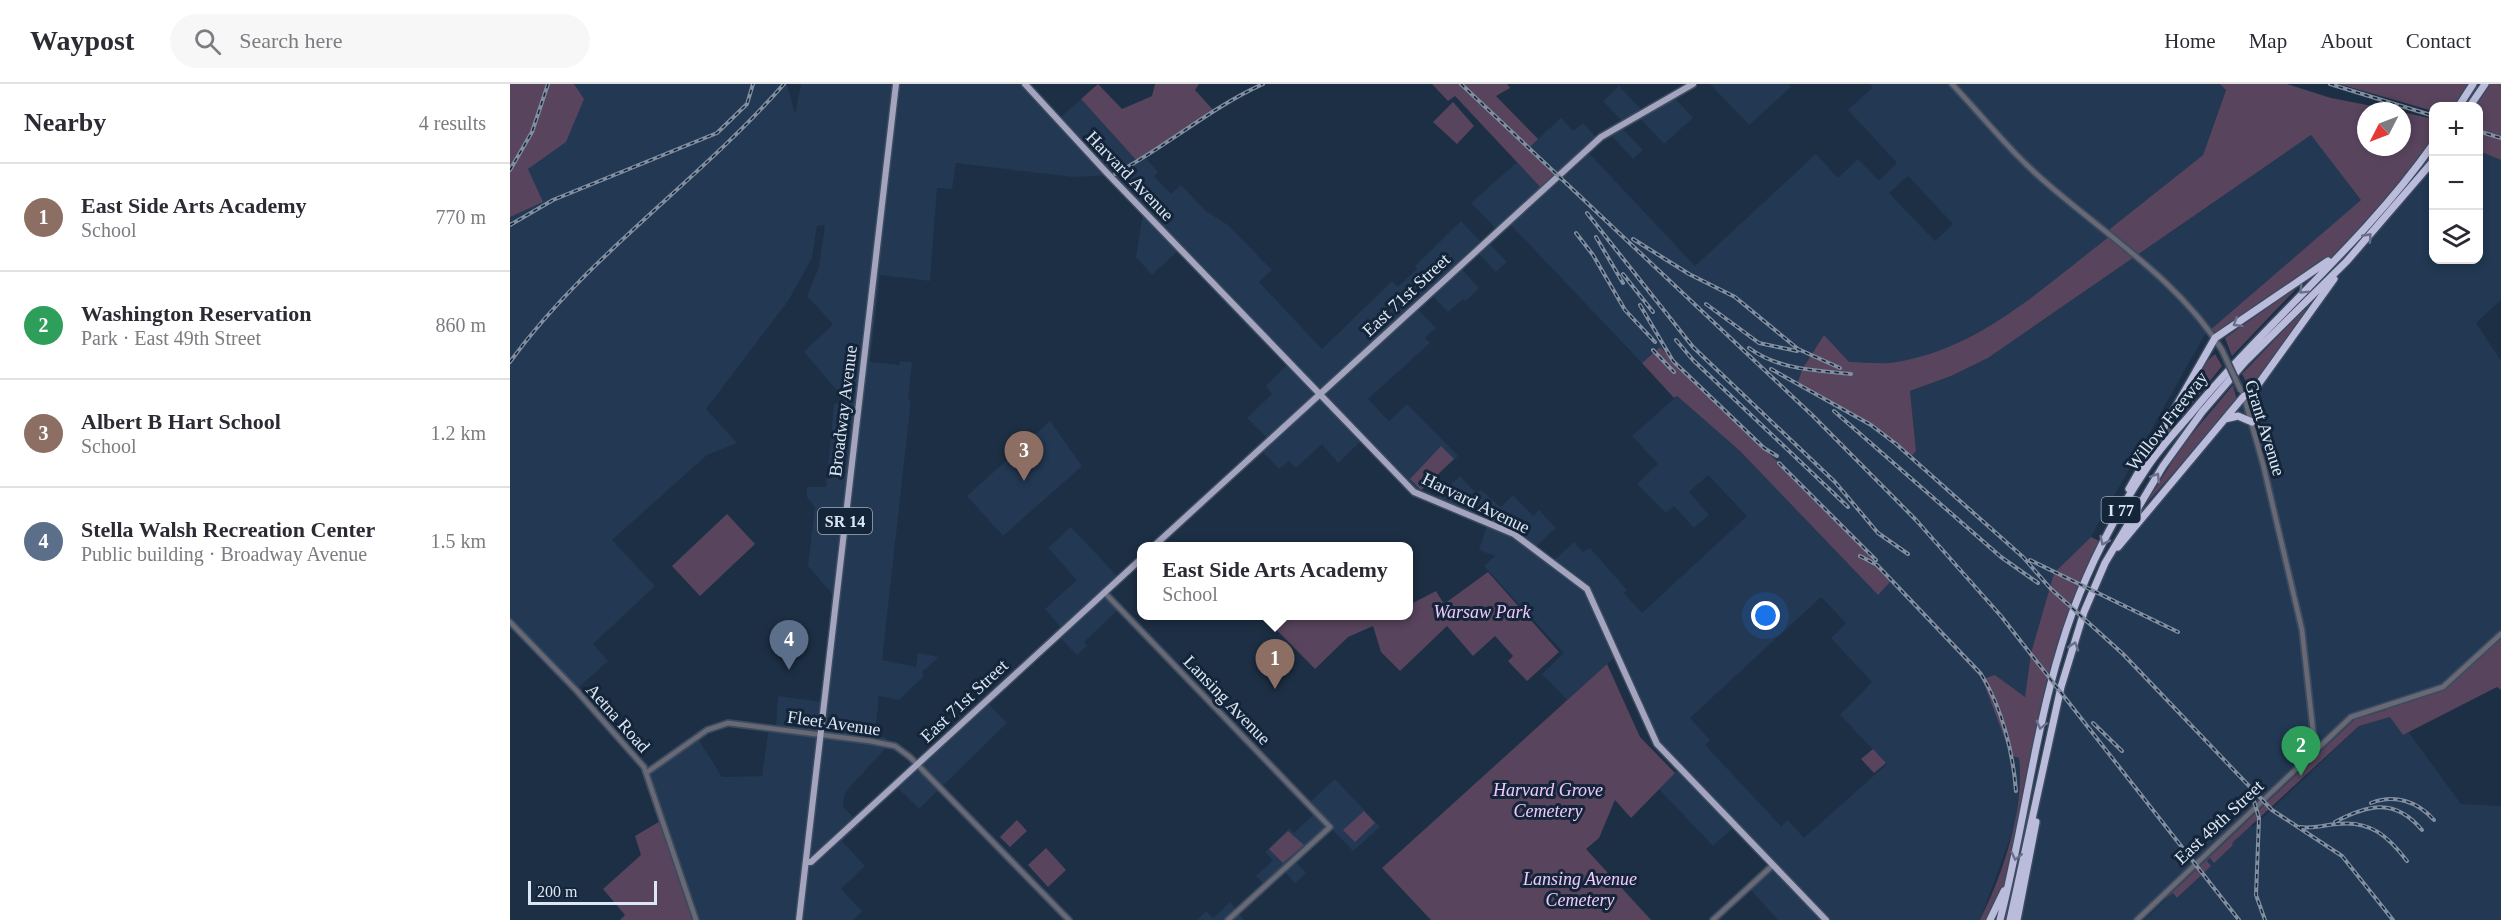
<!DOCTYPE html>
<meta charset="utf-8">
<style>
body{margin:0;font-family:"Times New Roman",serif;background:#f7f7f7;color:#2b2b33}
.controls{position:absolute;right:18px;top:18px;display:grid;overflow:hidden;border-radius:12px;box-shadow:0 3px 9px #0003}
.controls button{width:54px;height:54px;display:grid;place-items:center;padding:0;border:0;border-bottom:2px solid #e1e1e2;background:#fff;color:#2b2b33;font:30px sans-serif}
.compass{position:absolute;left:1847px;top:18px;width:54px;height:54px;border-radius:50%;background:#fff;box-shadow:0 3px 9px #0003;rotate:228deg}
.scale{position:absolute;left:18px;bottom:15px;width:129px;box-sizing:border-box;padding-left:6px;border:3px solid #dce7f5;border-top:0;font-size:16px;line-height:21px;white-space:nowrap;color:#dce7f5;-webkit-text-stroke:4px #142539;paint-order:stroke}
.you{position:absolute;left:1256px;top:532px;width:21px;height:21px;margin:-15px;border:4px solid #fff;border-radius:50%;background:#1a73e8;box-shadow:0 0 0 9px #1a73e833}
.badge{display:grid;place-items:center;width:39px;height:39px;border-radius:50%;background:#7b6833;color:#fff;font-size:20px;font-weight:700}
.pin{position:absolute;translate:-50% -50px;filter:drop-shadow(0 2px 3px #0008)}
.pin::after{content:'';position:absolute;top:32px;width:21px;height:18px;background:inherit;clip-path:polygon(0 0,100% 0,50% 100%)}
.popup{position:absolute;left:627px;top:458px;width:276px;height:78px;box-sizing:border-box;display:grid;place-content:center;border-radius:12px;background:#fff;filter:drop-shadow(0 2px 4px #0005);font-size:20px;white-space:nowrap;color:#7c7c81}
.popup b{font-size:22px;color:#2b2b33}
.popup::after{content:'';position:absolute;left:50%;top:100%;margin-left:-12px;border:12px solid transparent;border-top-color:#fff}
.list{margin:0;padding:0;list-style:none}
h2{display:flex;justify-content:space-between;align-items:center;height:78px;margin:0;padding:0 24px;font-size:26px}
h2 small{font-size:20px;font-weight:400;color:#7c7c81}
.list li{display:grid;grid-template-columns:39px 1fr auto;gap:18px;align-items:center;box-sizing:border-box;height:108px;padding:0 24px;border-top:2px solid #e1e1e2}
.list b{display:block;font-size:22px;white-space:nowrap}
.list p{margin:0;font-size:20px;white-space:nowrap;color:#7c7c81}
.list em{font-size:20px;font-style:normal;color:#7c7c81}
.icon{flex:none;width:33px;height:33px;fill:none;stroke:currentColor;stroke-width:2;stroke-linecap:round;stroke-linejoin:round}
.map{position:relative;flex:none;width:1991px;height:836px;overflow:hidden}
header{display:flex;align-items:center;gap:36px;box-sizing:border-box;height:84px;padding:0 30px;background:#fff;border-bottom:2px solid #e1e1e2}
header strong{font-size:28px}
nav{display:flex;gap:33px;margin-inline-start:auto;font-size:21px}
.search{width:420px;height:54px;background:#f7f7f7;display:flex;align-items:center;gap:15px;box-sizing:border-box;padding:0 21px;border-radius:33px;color:#7c7c81;font-size:22px}
main{display:flex}
aside{flex:1;background:#fff}
.map>svg:first-child{display:block}
.built{fill:#223853;fill-rule:evenodd}
.green{fill:#58445d}
.lines{fill:none;stroke-linecap:round;stroke-linejoin:round}
.minor-casing{stroke:#3c4c60;stroke-width:8}
.major-casing{stroke:#3c4c60;stroke-width:9}
.highway-casing{stroke:#3c4c60;stroke-width:10}
.minor{stroke:#696976;stroke-width:4.5}
.major{stroke:#a4a4be;stroke-width:6}
.highway{stroke:#bbbbdb;stroke-width:7}
.rail-casing{stroke:#808ea0;stroke-width:4}
.rail{stroke:#142539;stroke-width:1.5;stroke-dasharray:4.5;stroke-linecap:butt}
.minor-bridge-casing{stroke:#3c4c60;stroke-width:8;stroke-linecap:butt}
.minor-bridge{stroke:#696976;stroke-width:4.5}
.oneway{stroke:#68708a}
.labels{text-anchor:middle;stroke-width:6;stroke-linejoin:round;paint-order:stroke}
.shield{fill:#142539;stroke:#a0adbd;stroke-width:1.5}
.shield-label{font-size:16px;font-weight:bold;fill:#dce7f5}
.street-label{font-size:18px;fill:#dce7f5;stroke:#142539}
.park-label{font-size:18px;font-style:italic;fill:#f2c9fc;stroke:#142539}
</style>
<header>
<strong>Waypost</strong>
<div class="search"><svg class="icon" aria-label="search" viewBox="0 0 24 24"><circle cx="10" cy="10" r="6"/><path d="M15 15l6 6"/></svg>Search here</div>
<nav><a>Home</a><a>Map</a><a>About</a><a>Contact</a></nav>
</header>
<main>
<aside>
<h2>Nearby<small>4 results</small></h2>
<ul class="list">
<li><span class="badge" style="background:#8d6e63">1</span><div><b>East Side Arts Academy</b><p>School</p></div><em>770 m</em></li>
<li><span class="badge" style="background:#2e9e5b">2</span><div><b>Washington Reservation</b><p>Park · East 49th Street</p></div><em>860 m</em></li>
<li><span class="badge" style="background:#8d6e63">3</span><div><b>Albert B Hart School</b><p>School</p></div><em>1.2 km</em></li>
<li><span class="badge" style="background:#5c6f8a">4</span><div><b>Stella Walsh Recreation Center</b><p>Public building · Broadway Avenue</p></div><em>1.5 km</em></li>
</ul>
</aside>
<div class="map">
<svg width="1991" height="836" viewBox="0 0 1991 836">
<rect width="100%" height="100%" fill="#1d2f44"/>
<path class="built" d="M0,0H277L285,30L291,0H515L548,36L571,15L628,77L636,74L648,88L644,92L661,110L671,101L696,127L718,141L756,180L762,186L749,198L812,265L882,197L888,203L907,185L905,182L951,137L973,160L977,157L997,178L986,188L966,167L949,182L969,204L956,217L953,215L938,228L920,209L905,223L926,244L915,254L920,259L858,315L879,337L897,320L948,372L908,410L853,355L828,379L812,360L786,384L779,377L769,385L750,365L759,356L737,334L762,310L756,302L780,278L670,165L642,191L626,173L633,131L600,91L563,93L446,79L442,105L427,104L420,197L370,191L360,278L389,281L390,277L402,278L398,315L401,316L372,576L406,583L408,569L429,573L412,588L414,592L389,616L369,612L365,651L377,654L374,666L337,706L334,713L333,722L350,741L332,757L355,782L331,805L352,827L343,836H186L136,689L187,653L212,693L252,692L259,643L266,644L268,612L313,618L325,513L298,482L305,423L297,413V403H316L324,320L335,316L294,268L323,240L297,212L309,183L315,141L307,142L302,174L278,217L196,325L227,359L197,371L102,456L145,502L83,560L98,577L66,606L0,538Z
M1200,0H1278L1281,3L1239,41Z
M1360,0H1710L1716,5L1693,71L1596,148L1608,159L1460,268L1287,300L1361,341L1401,373L1406,367L1400,307L1441,292L1478,274L1801,51L1852,116L1694,252L1581,453L1544,489L1521,569L1515,614L1485,591L1472,595L1487,634L1509,673L1511,690L1505,741L1470,836H1268L1238,803L1262,781L1225,742L1203,762L1148,704L1170,684L1147,660L1107,571L1057,616L1032,590L1054,569L974,482L985,472L969,466L978,439L923,417L950,392L967,410L971,406L991,423L1003,411L1023,432L1029,426L1046,444L1024,464L1042,478L1064,458L1073,468L1080,464L1117,506L1114,509L1132,529L1237,432L1198,391L1179,408L1199,431L1184,444L1164,422L1156,429L1127,400L1148,380L1122,352L1167,312L1230,367L1367,510L1382,497L1269,379L1150,263L1132,279L998,138L988,147L961,119L1007,78L1033,106L1049,90L1018,64L1051,34L1063,47L1073,39L1088,55L1077,67L1185,182L1306,70L1328,94L1348,75L1369,97L1387,79L1338,26L1363,3ZM1398,92L1443,140L1425,157L1379,109ZM1311,513L1336,539L1321,554L1362,598L1330,631L1377,680L1294,754L1278,736L1271,742L1195,661L1200,656L1180,634Z
M1109,2L1134,28L1162,11L1183,34L1154,60L1128,32L1114,39L1093,17Z
M1109,41L1133,66L1123,75L1098,48Z
M1969,67L1991,76V216L1966,239L1991,277V550L1933,603L1847,630L1627,836H1507L1521,771L1529,706L1553,597L1595,479L1659,400L1742,309L1837,177L1923,76L1924,176H1968Z
M540,337L572,382L493,452L457,412Z
M561,443L609,494L594,508L610,524L574,558L577,562L567,571L547,551L553,546L535,525L567,496L538,464Z
M476,617L497,639L409,725L385,701Z
M1886,631L1951,720L1991,722V836H1634L1663,809L1668,814L1686,796L1697,777L1723,761L1721,759L1740,741L1743,743L1850,641Z
M825,695L870,743L843,767L820,743L784,776L796,789L785,799L773,786L756,802L746,792L763,776L755,768L780,744L784,749L805,729L798,720Z
M720,818L734,836H687L696,827L703,834Z"/>
<path class="green" d="M0,0H64L74,15L56,58L18,85L33,118L0,133Z
M588,0L612,25L642,12L645,0H689L685,6L704,27L628,78L571,15Z
M922,0H997L1000,4L986,12L1028,55L1019,64L1048,92L1033,106L945,12L938,17Z
M1710,0H1777L1821,14L1888,27H1856V63H1892V28L1923,35V59L1834,165L1705,254L1699,247L1851,116L1801,51L1478,274L1441,292L1400,307L1406,367L1401,373L1361,341L1287,300L1293,284L1314,251L1339,278C1352,278 1367,280 1380,279C1468,267 1532,204 1600,152L1596,148L1693,71L1716,6Z
M1829,0H1963L1949,22H1924L1923,27Z
M1975,0H1991V76L1969,67L1968,22H1960Z
M943,18L964,42L947,60L923,38Z
M1783,206H1785L1722,272L1715,254Z
M1794,225L1796,227L1747,296L1739,303L1732,290Z
M1150,263L1269,379L1382,496L1368,511L1230,367L1167,312L1164,314L1132,279Z
M1705,270L1712,282L1649,361L1647,360L1694,280Z
M1723,301L1727,317L1635,421L1672,362Z
M931,362L944,375L911,406L900,395Z
M217,430L245,460L190,512L162,482Z
M1581,453L1593,459L1551,562L1501,791L1480,836H1470C1493,790 1515,725 1509,674L1501,671L1472,595L1485,591L1515,613L1521,569L1544,489Z
M978,488L1049,568L1017,597L998,577L1003,572L985,552L963,572L937,542L890,587L871,568L863,542L838,553L805,585L753,532H898L899,521L926,507L934,520Z
M1991,550V606L1987,603L1893,651L1880,633L1849,642L1722,759L1723,761L1704,779L1700,774L1697,777L1701,782L1667,814L1663,809L1653,817L1845,635L1876,626L1875,622L1933,603Z
M1097,580L1130,653L1165,689L1121,734L1105,716L1089,754L1076,765L1141,836H921L872,784Z
M1363,665L1376,679L1364,689L1351,675Z
M854,727L865,739L845,758L833,746Z
M152,736L186,836H110L115,831L93,805L131,771L125,752Z
M507,736L517,747L500,763L490,753Z
M778,747L794,761L773,779L759,765Z
M536,764L556,786L538,803L518,781Z"/>
<g class="lines">
<defs>
<path id="minor" d="M1442,0C1474,34 1504,72 1540,102C1599,153 1670,198 1712,266
M1734,313L1753,380L1792,546L1805,665
M594,508L820,743L718,836
M0,538L66,606L134,683L186,836
M136,689L197,646L218,639L360,657L385,662L400,673L559,836
M1203,836L1263,781
M1627,836L1841,633L1933,603L1991,550"/>
<path id="major" d="M515,0L597,89L904,408L1004,450L1077,505L1147,660L1316,836
M644,462L1091,53L1183,0
M296,778H301L632,474
M289,836L386,0"/>
<path id="highway" d="M1949,22L1963,0
M1960,22L1975,0
M1715,335L1728,332L1742,338
M1619,405L1705,254L1818,177
M1608,463L1734,312L1742,309L1824,195
M1480,836L1494,807
M1490,836C1513,746 1524,652 1551,563C1570,499 1601,437 1638,382C1650,364 1665,348 1679,332C1756,238 1854,159 1924,59
M1500,836L1551,603L1574,528L1595,479L1653,382L1692,328L1735,278L1837,177L1924,76
M1507,836L1526,738"/>
</defs>
<use href="#minor" class="minor-casing"/>
<use href="#major" class="major-casing"/>
<use href="#highway" class="highway-casing"/>
<use href="#minor" class="minor"/>
<use href="#major" class="major"/>
<use href="#highway" class="highway"/>
<defs>
<path id="rail" d="M951,0L1302,331L1406,436L1491,532L1729,836
M1820,0L1924,32
M1968,47L1991,54
M0,86L22,48L38,0
M605,90C656,63 700,24 753,0
M1077,129L1183,263L1325,398L1368,449L1398,470
M0,141L43,116L207,49L237,20L243,0
M1066,149L1083,171L1115,226L1145,258
M1086,153L1113,199
M1123,155L1179,190L1225,213L1288,265L1330,284
M1113,190L1143,228
M1196,220L1249,259L1287,267
M1130,221L1163,277L1254,364L1267,372
M1166,256L1183,276L1338,423
M1239,264C1269,286 1305,286 1341,290
M1143,266L1164,288
M0,278C77,172 188,98 274,0
M1261,285L1361,341L1386,360L1513,473L1540,504L1613,570L1762,726L1832,772L1883,836
M1324,327L1491,473L1528,499
M1269,379L1366,476
M1350,472L1367,481L1471,590C1492,624 1503,668 1506,707
M1520,476L1668,548
M1583,639L1612,667
M1742,710L1749,734L1746,811L1755,836
M1861,719C1885,710 1907,717 1924,736
M1825,738C1859,720 1885,714 1912,746
M1790,743C1803,745 1814,741 1827,740C1860,736 1878,752 1897,777"/>
</defs>
<use href="#rail" class="rail-casing"/>
<use href="#rail" class="rail"/>
<defs>
<path id="minor-bridge" d="M1712,266L1731,307"/>
</defs>
<use href="#minor-bridge" class="minor-bridge-casing"/>
<use href="#minor-bridge" class="minor-bridge"/>
</g>
<defs><path id="oneway-chevron" d="M-2-3.5L2.5 0L-2 3.5" fill="none" stroke-width="1.6" stroke-linecap="round" stroke-linejoin="round" transform="scale(1.5)"/></defs>
<g class="oneway">
<use href="#oneway-chevron" transform="translate(1858 153) rotate(-48)"/>
<use href="#oneway-chevron" transform="translate(1793 206) rotate(135)"/>
<use href="#oneway-chevron" transform="translate(1727 239) rotate(148)"/>
<use href="#oneway-chevron" transform="translate(1646 393) rotate(-58)"/>
<use href="#oneway-chevron" transform="translate(1594 457) rotate(116)"/>
<use href="#oneway-chevron" transform="translate(1564 562) rotate(-73)"/>
<use href="#oneway-chevron" transform="translate(1531 641) rotate(104)"/>
<use href="#oneway-chevron" transform="translate(1506 772) rotate(103)"/>
</g>
<g class="labels">
<g class="shield">
<rect x="1591.5" y="413" width="39" height="26" rx="4.5"/>
<rect x="308" y="424" width="54" height="26" rx="4.5"/>
</g>
<g class="shield-label">
<text x="1611" y="432">I 77</text>
<text x="335" y="443">SR 14</text>
</g>
<g class="street-label">
<text transform="translate(620 92) rotate(46)" y="6">Harvard Avenue</text>
<text transform="translate(896 211) rotate(-43)" y="6">East 71st Street</text>
<text transform="translate(333 327) rotate(-83)" y="6">Broadway Avenue</text>
<text transform="translate(1657 337) rotate(-52)" y="6">Willow Freeway</text>
<text transform="translate(1755 344) rotate(73)" y="6">Grant Avenue</text>
<text transform="translate(966 419) rotate(26)" y="6">Harvard Avenue</text>
<text transform="translate(717 616) rotate(46)" y="6">Lansing Avenue</text>
<text transform="translate(454 617) rotate(-43)" y="6">East 71st Street</text>
<text transform="translate(108 634) rotate(48)" y="6">Aetna Road</text>
<text transform="translate(324 639) rotate(8)" y="6">Fleet Avenue</text>
<text transform="translate(1709 738) rotate(-43)" y="6">East 49th Street</text>
</g>
<g class="park-label">
<text x="972" y="534">Warsaw Park</text>
<text x="1038" y="712">Harvard Grove<tspan x="1038" dy="21">Cemetery</tspan></text>
<text x="1070" y="801">Lansing Avenue<tspan x="1070" dy="21">Cemetery</tspan></text>
</g>
</g>
</svg>
<div class="controls">
<button>+</button>
<button>−</button>
<button><svg class="icon" aria-label="layers" viewBox="0 0 24 24"><path d="M12 4l9 5-9 5-9-5zM3 14l9 5 9-5"/></svg></button>
</div>
<svg class="compass" viewBox="-18 -18 36 36"><path d="M0-13l5 13h-10z" fill="#e53935"/><path d="M0 13l5-13h-10z" fill="#7c7c81"/></svg>
<div class="scale">200 m</div>
<div class="you"></div>
<div class="pin badge" style="left:765px;top:605px;background:#8d6e63">1</div>
<div class="popup"><b>East Side Arts Academy</b>School</div>
<div class="pin badge" style="left:1791px;top:692px;background:#2e9e5b">2</div>
<div class="pin badge" style="left:514px;top:397px;background:#8d6e63">3</div>
<div class="pin badge" style="left:279px;top:586px;background:#5c6f8a">4</div>
</div>
</main>
